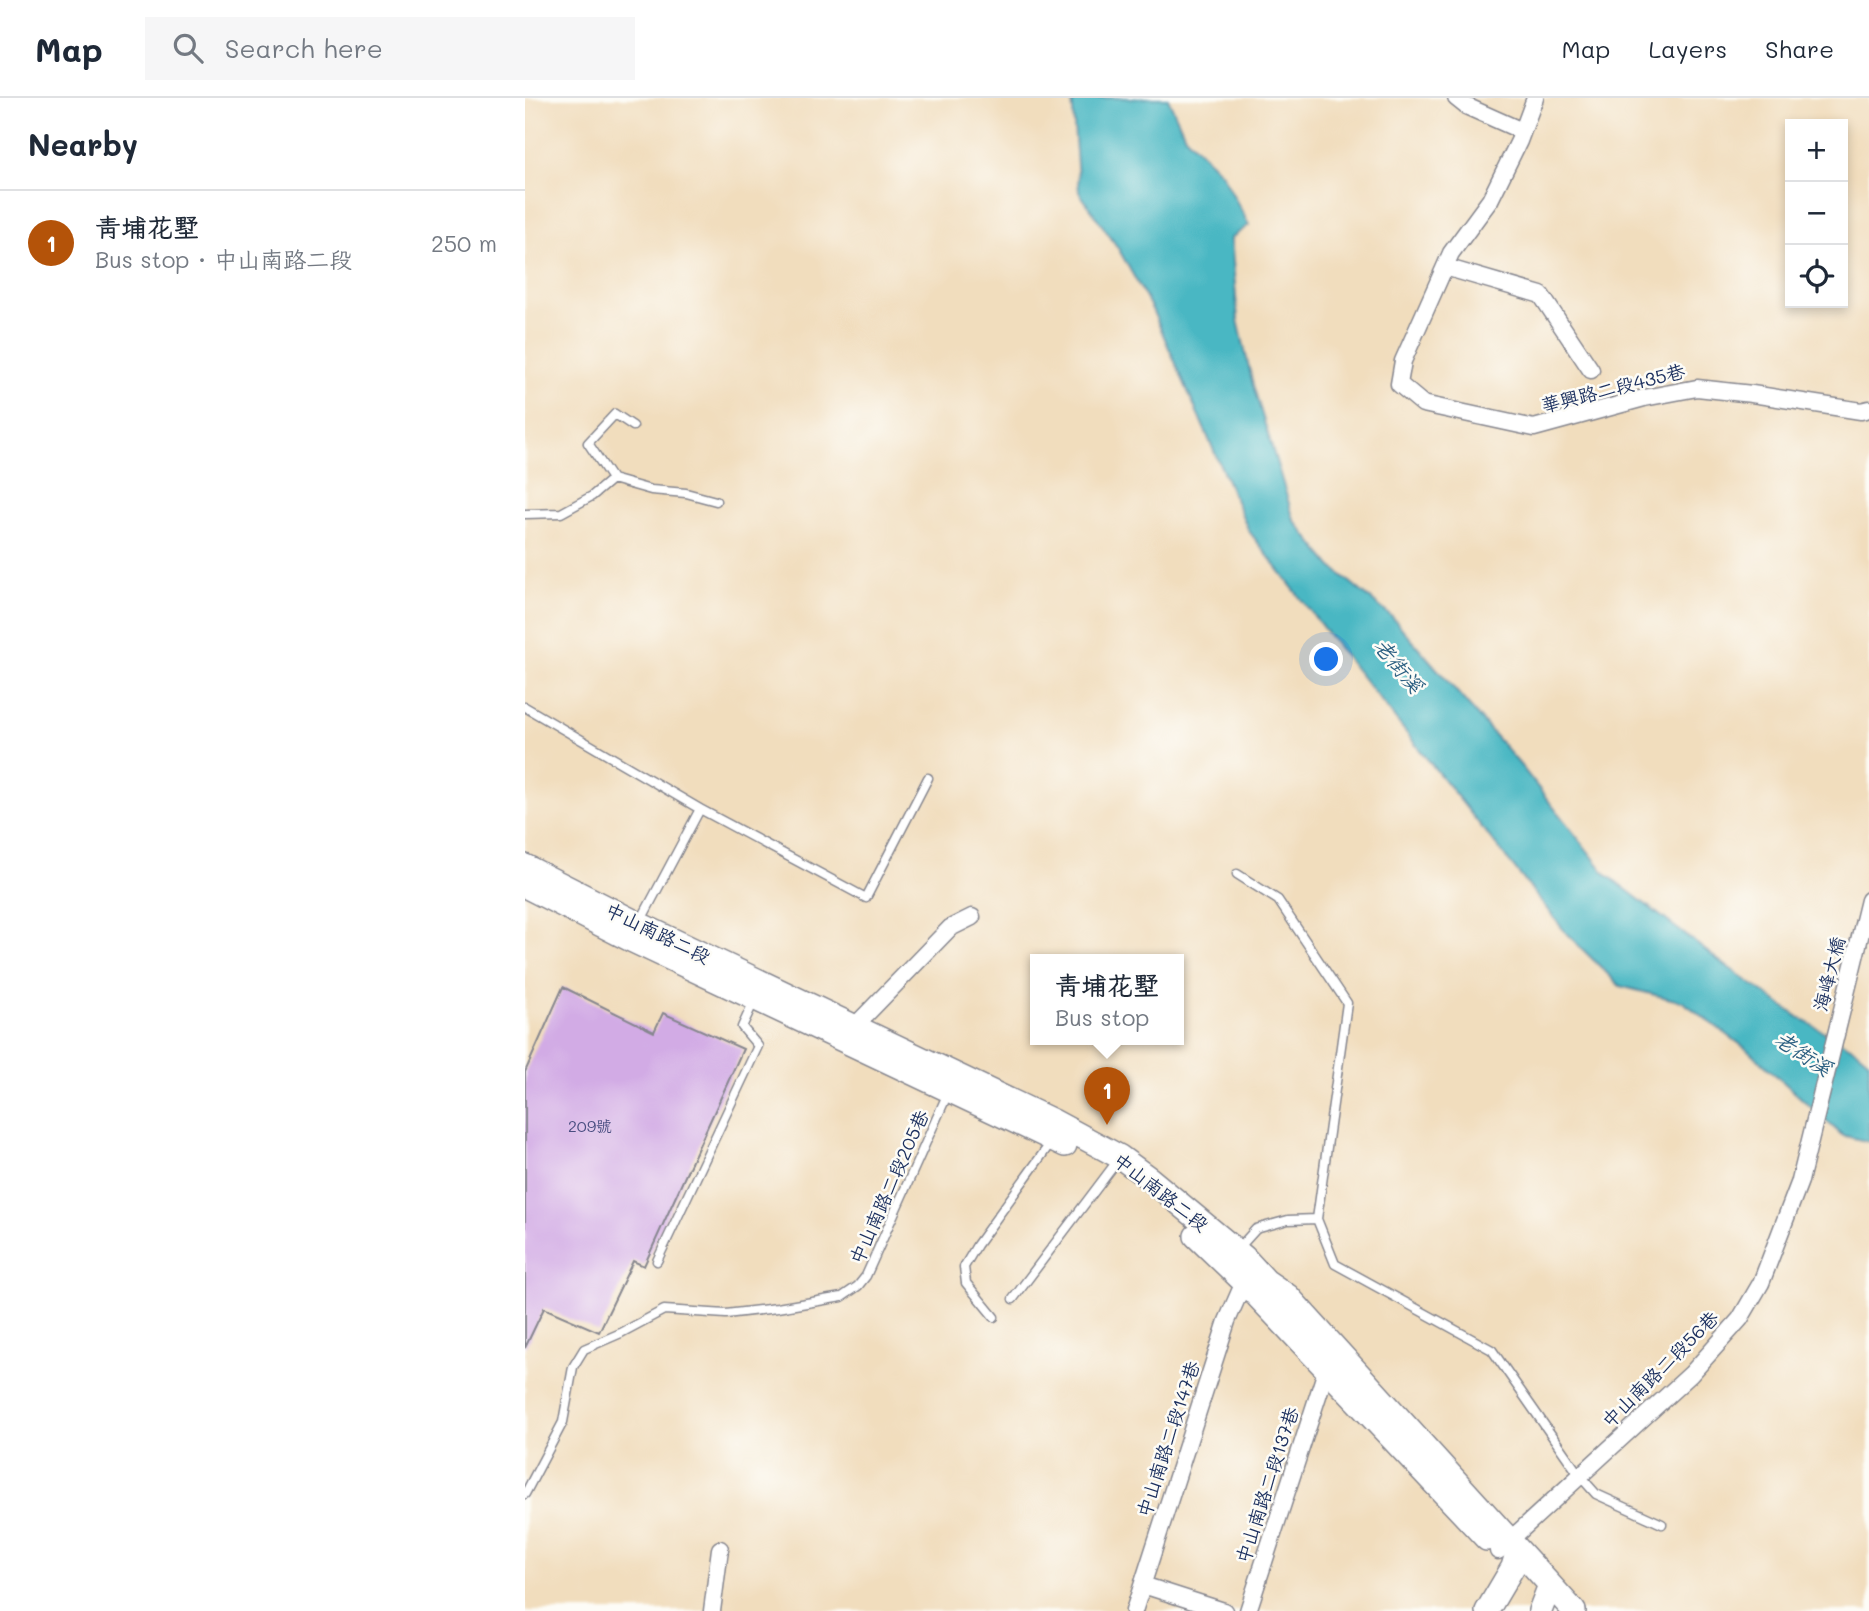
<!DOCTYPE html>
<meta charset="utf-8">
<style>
body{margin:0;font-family:Mali,"LXGW WenKai TC",sans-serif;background:#f6f6f7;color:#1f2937}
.controls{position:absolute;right:21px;top:21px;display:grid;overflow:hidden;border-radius:0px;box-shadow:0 4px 10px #0003}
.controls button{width:63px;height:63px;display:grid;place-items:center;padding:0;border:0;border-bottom:2px solid #e0e1e3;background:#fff;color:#1f2937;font:35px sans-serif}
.you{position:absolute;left:802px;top:562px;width:24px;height:24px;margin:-18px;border:5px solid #fff;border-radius:50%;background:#1a73e8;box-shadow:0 0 0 10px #1a73e833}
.badge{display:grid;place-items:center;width:46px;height:46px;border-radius:50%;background:#b45309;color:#fff;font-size:23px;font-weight:700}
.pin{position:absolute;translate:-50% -58px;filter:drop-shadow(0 2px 4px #0008)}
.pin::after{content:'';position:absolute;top:37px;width:24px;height:21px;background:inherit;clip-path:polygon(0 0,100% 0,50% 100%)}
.popup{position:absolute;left:505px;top:856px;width:154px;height:91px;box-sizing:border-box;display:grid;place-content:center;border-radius:0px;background:#fff;filter:drop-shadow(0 2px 5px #0005);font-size:23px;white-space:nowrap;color:#747a83}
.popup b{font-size:26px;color:#1f2937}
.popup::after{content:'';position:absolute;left:50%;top:100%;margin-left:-14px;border:14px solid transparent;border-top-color:#fff}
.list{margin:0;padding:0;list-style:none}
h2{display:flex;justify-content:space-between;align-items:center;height:91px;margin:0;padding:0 28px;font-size:30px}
h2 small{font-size:23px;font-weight:400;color:#747a83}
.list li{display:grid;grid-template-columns:46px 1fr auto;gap:21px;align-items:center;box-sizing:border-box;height:105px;padding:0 28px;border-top:2px solid #e0e1e3}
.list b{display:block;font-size:26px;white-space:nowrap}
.list p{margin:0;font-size:23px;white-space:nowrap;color:#747a83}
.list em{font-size:23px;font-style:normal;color:#747a83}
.icon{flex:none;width:38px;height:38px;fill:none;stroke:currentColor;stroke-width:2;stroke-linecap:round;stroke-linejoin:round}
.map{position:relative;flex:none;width:1344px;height:1513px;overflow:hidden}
header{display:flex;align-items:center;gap:42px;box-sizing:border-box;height:98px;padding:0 35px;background:#fff;border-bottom:2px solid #e0e1e3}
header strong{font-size:33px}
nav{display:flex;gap:38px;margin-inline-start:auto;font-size:24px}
.search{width:490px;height:63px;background:#f6f6f7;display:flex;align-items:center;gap:18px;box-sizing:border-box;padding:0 24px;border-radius:0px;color:#747a83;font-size:26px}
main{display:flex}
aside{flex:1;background:#fff}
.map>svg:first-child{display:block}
.water{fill:#49b7c3;stroke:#327390;stroke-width:2}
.building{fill:#d2abe5}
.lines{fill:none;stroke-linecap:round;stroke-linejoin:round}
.lane-casing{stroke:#86868e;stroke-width:11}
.street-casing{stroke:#86868e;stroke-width:19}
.secondary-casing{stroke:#86868e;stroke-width:26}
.lane{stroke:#fff;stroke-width:8}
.street{stroke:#fff;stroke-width:16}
.secondary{stroke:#fff;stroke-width:23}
.labels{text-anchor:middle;stroke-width:5;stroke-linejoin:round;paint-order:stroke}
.number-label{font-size:16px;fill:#494e80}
.street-label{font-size:19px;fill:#1b2f5e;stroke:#fdfcf7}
.water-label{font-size:21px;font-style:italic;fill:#2b5f81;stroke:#fdfcf7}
</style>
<header>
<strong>Map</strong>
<div class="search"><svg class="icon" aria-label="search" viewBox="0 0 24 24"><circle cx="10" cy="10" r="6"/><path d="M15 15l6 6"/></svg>Search here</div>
<nav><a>Map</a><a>Layers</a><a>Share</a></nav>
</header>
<main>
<aside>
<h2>Nearby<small></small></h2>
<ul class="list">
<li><span class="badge">1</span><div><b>青埔花墅</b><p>Bus stop · 中山南路二段</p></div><em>250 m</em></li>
</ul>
</aside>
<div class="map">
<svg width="1344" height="1513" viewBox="0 0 1344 1513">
<rect width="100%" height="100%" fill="#fdfcf7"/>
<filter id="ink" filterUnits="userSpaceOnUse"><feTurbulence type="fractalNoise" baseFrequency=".0143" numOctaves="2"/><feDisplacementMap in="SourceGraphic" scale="14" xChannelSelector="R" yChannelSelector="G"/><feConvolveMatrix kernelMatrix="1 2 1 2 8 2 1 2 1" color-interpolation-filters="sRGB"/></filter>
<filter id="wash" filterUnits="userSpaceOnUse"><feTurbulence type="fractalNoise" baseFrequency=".00686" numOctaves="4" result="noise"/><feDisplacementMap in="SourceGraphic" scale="28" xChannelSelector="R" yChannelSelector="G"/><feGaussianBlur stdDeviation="1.57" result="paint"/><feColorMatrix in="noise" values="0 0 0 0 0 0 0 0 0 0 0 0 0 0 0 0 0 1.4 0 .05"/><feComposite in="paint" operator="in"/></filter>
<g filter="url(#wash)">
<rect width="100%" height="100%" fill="#f1ddbd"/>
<path class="water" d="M547,0H643L660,38L697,76L724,127L706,140L713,222L728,287L769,422L806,468L867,519L996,668L1081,776L1193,862L1273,919L1331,952L1344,963V1044L1317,1037L1223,952L1158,904L1095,888L1042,836L812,548L724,433L627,211L593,150L554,94Z"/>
<g id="blocks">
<path class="building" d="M38,889L129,934L138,915L218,951L119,1168L108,1163L74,1234L19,1210L0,1250V974Z"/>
</g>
</g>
<g filter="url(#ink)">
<use href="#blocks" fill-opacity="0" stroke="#86868e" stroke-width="2"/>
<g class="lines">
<defs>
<path id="lane" d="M87,381L126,392L161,395L191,403
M0,416L36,415L67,398L87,381L63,345L90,316L108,328
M0,609L175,711L115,824
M175,711L341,800L403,680
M712,776L753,802L822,905L792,1121L810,1166L967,1252L1055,1378L1071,1396L1137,1426
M713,1151L731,1131L763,1122L792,1121
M132,1163L233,948L217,929L229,903
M488,1201L593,1062
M469,1219L441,1185L439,1169L452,1147L527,1043
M0,1396L38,1324L48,1269L59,1251L96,1235L139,1212L201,1216L252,1210L317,1199L333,1188L341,1178L423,995"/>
<path id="street" d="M931,0L941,8L997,33
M1010,0L994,43L965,102L926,155L878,263L874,286L898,306L1009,330L1119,300L1172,290L1227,296L1336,313L1344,311
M920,169L1016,197L1066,272
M329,929L425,830L447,819
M973,1453L1166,1276L1215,1221L1236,1185L1275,1083L1344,802
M618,1487L699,1513
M187,1513L195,1451
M609,1513L702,1223L719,1184
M723,1513L801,1273"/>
<path id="secondary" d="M0,768L114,826L528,1023L595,1059L625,1081L719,1159L741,1183L763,1198L1049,1513
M0,788L106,842L540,1047
M671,1138L719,1184L962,1441
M962,1513L988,1469L993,1452
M1015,1513L1025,1487"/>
</defs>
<use href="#lane" class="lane-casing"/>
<use href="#street" class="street-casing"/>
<use href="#secondary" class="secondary-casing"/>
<use href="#lane" class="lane"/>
<use href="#street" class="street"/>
<use href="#secondary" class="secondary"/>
</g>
</g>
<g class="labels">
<g class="number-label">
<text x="65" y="1034">209號</text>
</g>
<g class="street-label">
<text transform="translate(1088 290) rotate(-14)" y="7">華興路二段435巷</text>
<text transform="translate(133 835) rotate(26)" y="7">中山南路二段</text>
<text transform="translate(1304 876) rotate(-76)" y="7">海峰大橋</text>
<text transform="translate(364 1089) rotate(-66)" y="7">中山南路二段205巷</text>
<text transform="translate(636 1094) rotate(38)" y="7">中山南路二段</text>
<text transform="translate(1135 1271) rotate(-45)" y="7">中山南路二段56巷</text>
<text transform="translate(643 1341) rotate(-72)" y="7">中山南路二段147巷</text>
<text transform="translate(742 1387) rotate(-72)" y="7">中山南路二段137巷</text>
</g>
<g class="water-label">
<text transform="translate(873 568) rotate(50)" y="7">老街溪</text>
<text transform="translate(1278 956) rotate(33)" y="7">老街溪</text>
</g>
</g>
</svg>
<div class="controls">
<button>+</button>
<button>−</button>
<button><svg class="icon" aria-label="locate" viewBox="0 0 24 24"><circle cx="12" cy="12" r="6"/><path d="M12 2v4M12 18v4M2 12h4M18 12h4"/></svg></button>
</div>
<div class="you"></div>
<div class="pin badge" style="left:582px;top:1027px">1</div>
<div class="popup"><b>青埔花墅</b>Bus stop</div>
</div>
</main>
